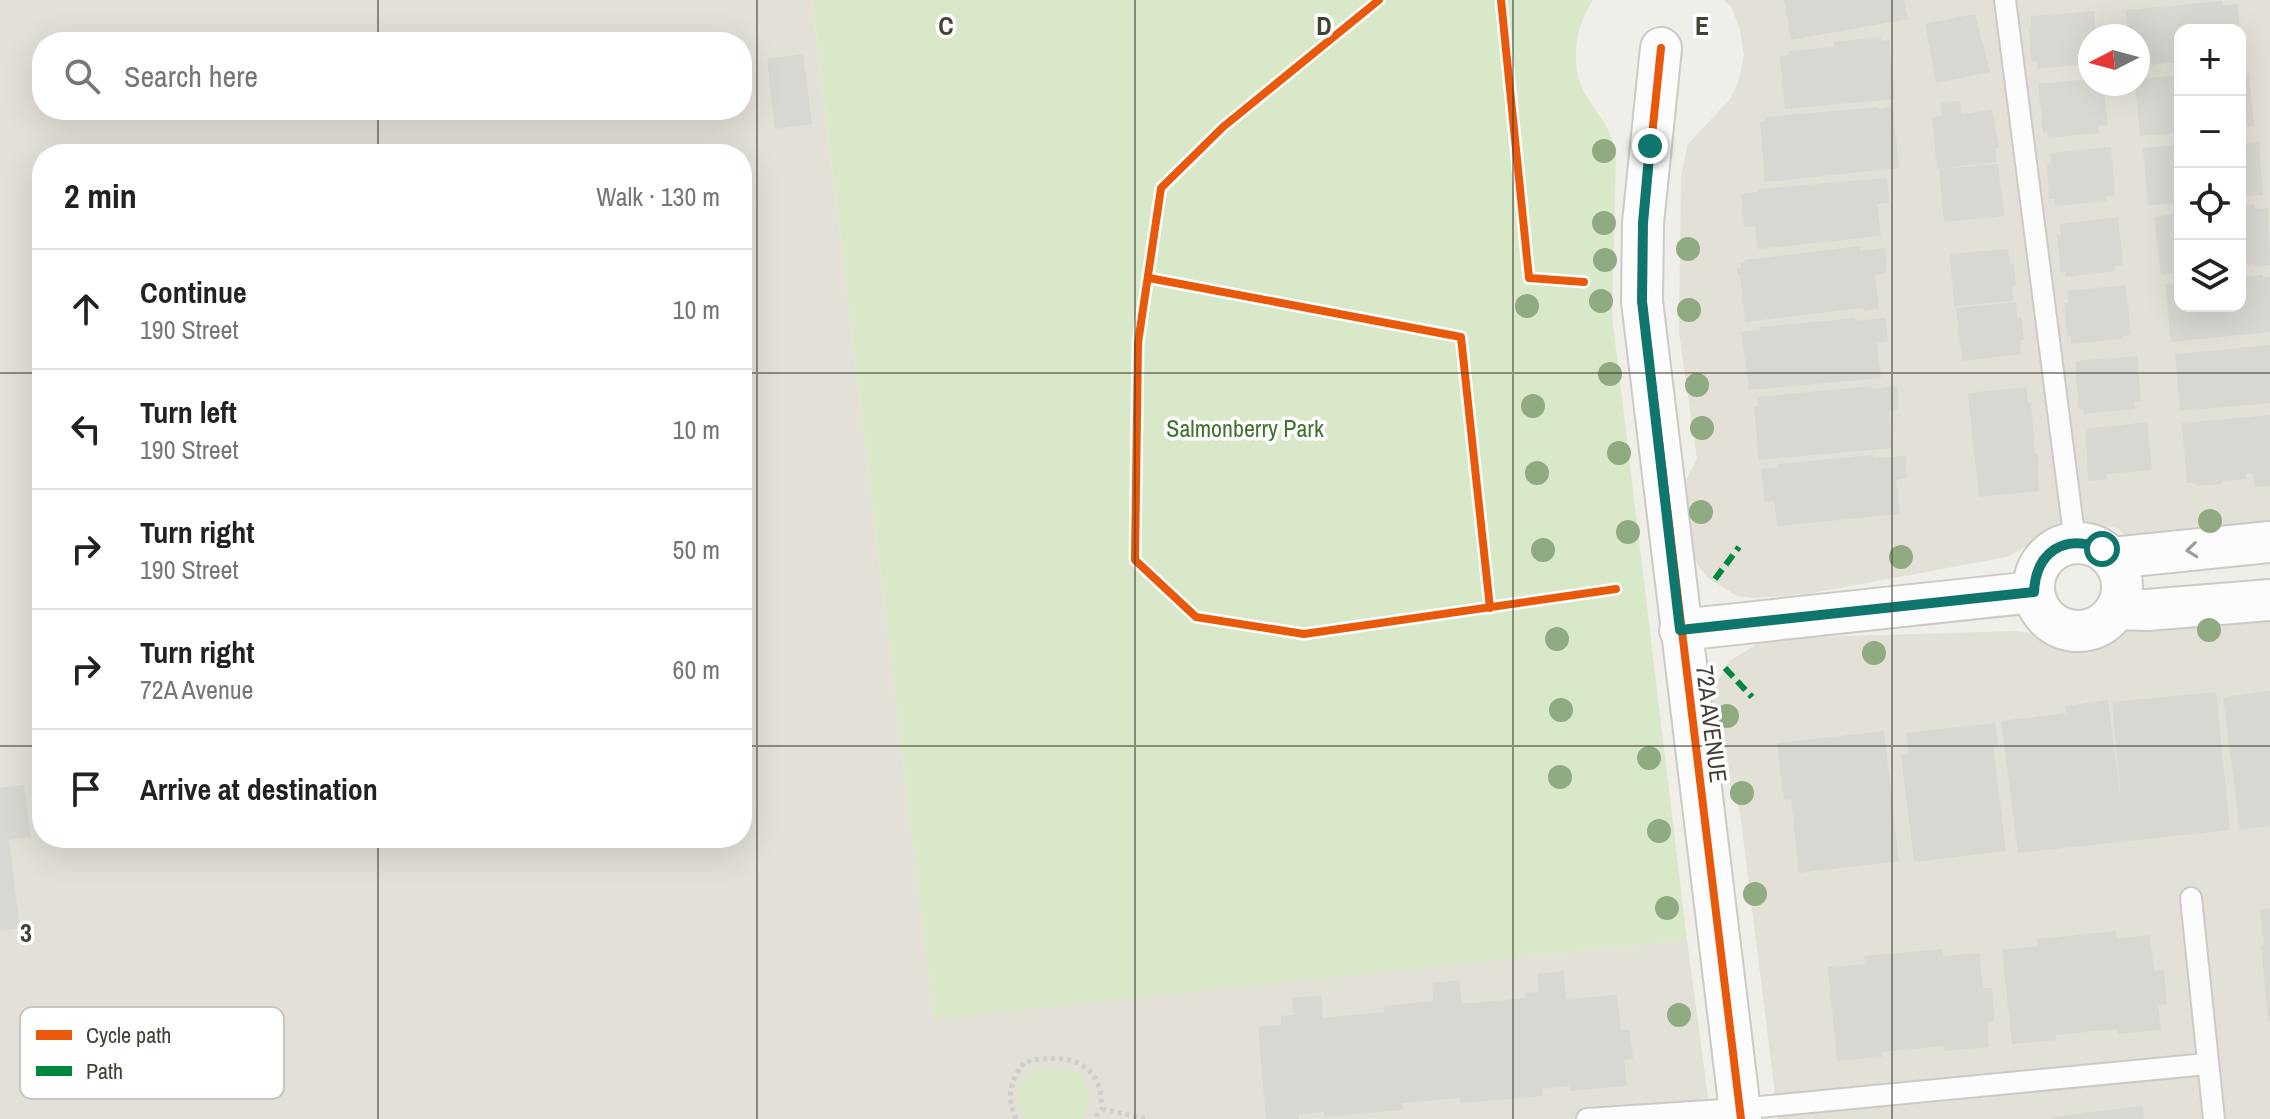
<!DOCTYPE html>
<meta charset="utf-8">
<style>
body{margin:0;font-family:"Archivo Narrow",sans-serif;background:#f6f6f6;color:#222}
.controls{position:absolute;right:24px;top:24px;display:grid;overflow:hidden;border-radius:16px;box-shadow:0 8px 32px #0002}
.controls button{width:72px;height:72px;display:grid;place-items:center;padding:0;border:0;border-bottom:2px solid #e0e0e0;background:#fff;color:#222;font:40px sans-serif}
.compass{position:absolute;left:2078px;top:24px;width:72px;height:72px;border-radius:50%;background:#fff;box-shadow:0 8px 32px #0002;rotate:264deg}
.stop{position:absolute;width:24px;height:24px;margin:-18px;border:6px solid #0f766e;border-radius:50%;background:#fff}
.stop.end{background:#0f766e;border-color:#fff;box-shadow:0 2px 8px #0008}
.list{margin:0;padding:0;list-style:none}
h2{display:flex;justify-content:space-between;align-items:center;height:104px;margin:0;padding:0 32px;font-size:34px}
h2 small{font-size:26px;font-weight:400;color:#767676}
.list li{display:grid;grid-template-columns:52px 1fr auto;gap:24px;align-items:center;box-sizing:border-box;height:120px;padding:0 32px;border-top:2px solid #e0e0e0}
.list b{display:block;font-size:30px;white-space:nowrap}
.list p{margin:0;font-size:26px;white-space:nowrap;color:#767676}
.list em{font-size:26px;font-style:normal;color:#767676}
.icon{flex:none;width:44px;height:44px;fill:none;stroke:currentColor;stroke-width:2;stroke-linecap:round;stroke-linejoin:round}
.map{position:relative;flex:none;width:2270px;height:1119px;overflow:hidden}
.search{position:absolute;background:#fff;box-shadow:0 8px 32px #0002;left:32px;top:32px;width:720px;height:88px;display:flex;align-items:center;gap:20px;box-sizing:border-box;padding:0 28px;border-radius:32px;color:#767676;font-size:30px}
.panel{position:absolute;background:#fff;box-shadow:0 8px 32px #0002;left:32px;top:144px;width:720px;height:704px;border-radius:32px}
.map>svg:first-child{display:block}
.residential{fill:#e3e0d7;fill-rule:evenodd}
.green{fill:#dae8ca}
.building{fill:#d9d7d1}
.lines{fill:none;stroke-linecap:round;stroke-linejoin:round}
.lane-casing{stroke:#cccac5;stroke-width:24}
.street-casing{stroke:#cccac5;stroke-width:44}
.path{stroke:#d0cecb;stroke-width:5;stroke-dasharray:4 4;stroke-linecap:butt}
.lane{stroke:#fdfcfc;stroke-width:20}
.street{stroke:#fdfcfc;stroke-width:40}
.quiet{stroke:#00873e;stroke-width:6;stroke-dasharray:12 6;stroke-linecap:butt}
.cycleway-casing{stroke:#fff;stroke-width:13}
.cycleway{stroke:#e8590c;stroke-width:8}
.tree{fill:#90aa82}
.oneway{stroke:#a09e99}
.route{stroke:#0f766e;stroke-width:10}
.grid{fill:none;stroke:#444036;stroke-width:2;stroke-opacity:0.55}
.labels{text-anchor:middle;stroke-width:7;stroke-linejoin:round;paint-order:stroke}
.park-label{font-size:24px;fill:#42732d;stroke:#fff}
.street-label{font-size:24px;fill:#444036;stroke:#fff}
.key{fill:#fff;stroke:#c7c6c3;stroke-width:2}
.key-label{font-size:22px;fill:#444036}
.grid-label{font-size:26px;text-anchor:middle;font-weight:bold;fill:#444036;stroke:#fff;stroke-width:7;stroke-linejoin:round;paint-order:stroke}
</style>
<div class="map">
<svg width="2270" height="1119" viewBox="0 0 2270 1119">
<rect width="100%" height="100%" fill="#efeee9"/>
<path class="residential" d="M0,0H812L934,1018L1687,940L1711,1119H0ZM42,42H742V110H42ZM42,154H742V838H42Z
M1724,0H2270V531L2147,540L2128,536L2114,527L2038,534L2030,544L2007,557L1807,594L1755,598L1737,596L1707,577L1695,561L1689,539L1683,486L1697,459L1679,332L1681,175L1688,144L1731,98L1739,80L1744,55L1740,30L1732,8ZM2180,30H2240V306H2180ZM2090,36H2138V84H2090Z
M2270,614V1119H1778L1740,812L1733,790L1718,763L1715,751L1711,705L1715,687L1728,662L1757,644L1813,637L2017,631L2038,634L2075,646L2091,645L2130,628Z"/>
<path class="green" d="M812,0H1593C1574,27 1569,68 1587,97C1602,121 1610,126 1616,154L1612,315L1687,940L934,1019Z
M1054,1068L1082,1074L1089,1093L1085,1116L1079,1119H1027L1017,1106L1020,1083L1033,1070Z"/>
<path class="building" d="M1784,0H1904L1908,19L1791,40Z
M2222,1L2223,5L2238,4L2240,30H2180V62L2138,66V36H2128L2126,10Z
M2094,11L2096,36H2090L2089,64L2037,69V61L2031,62L2029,28H2031V16Z
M1975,14L1990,72L1936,83L1925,24Z
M1881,37L1882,41L1889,40L1895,99L1785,109L1780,56L1789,55V51L1834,47V42Z
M803,54L812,124L775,129L767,59Z
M2249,73L2254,126L2240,127V74Z
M2180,75V133L2140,136L2135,84H2138V79Z
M2090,79V84H2103L2108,125L2098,126L2099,133L2048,138L2047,131L2043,132L2038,84Z
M1960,101L1961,114L1992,110L1999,148H1995L1997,162L1937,169L1932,117L1942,116L1941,103Z
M1878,107L1879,109L1893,107L1899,168L1765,182L1760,122L1765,121V117Z
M2259,142L2263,195L2240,197V143Z
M2180,145V203L2148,205L2143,148Z
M2111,147L2115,195L2106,196L2107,201L2055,206L2054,199H2049L2047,165L2051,164L2050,153Z
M1998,164L2004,216L1944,222L1939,169Z
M1887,178L1889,203L1877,204L1881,236L1758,249L1755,226L1744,227L1741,194L1758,192V189Z
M2254,204L2255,209L2268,208L2270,265L2255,267L2254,264L2240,265V206Z
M2180,213V273L2161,275L2154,217Z
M2118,217L2123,265L2115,266V271L2065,277V272L2061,273L2057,235H2061L2060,224Z
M1860,246V251L1885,248L1887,273L1875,275L1879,309L1863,311V308L1745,322L1740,275H1737V268H1741L1740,263L1745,262L1744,260Z
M2008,249L2010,264L2014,263L2016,285L2012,286L2014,301L1954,306L1950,254Z
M2263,275V278L2270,277V332L2171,342L2165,284L2180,283V306H2240V277Z
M2126,285L2131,335L2123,336V339L2071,344V336H2067L2064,303H2068L2067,291Z
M2016,302L2017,317H2021L2024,340H2020L2021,354L1962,361L1956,308Z
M1855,318V321L1886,318L1888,341L1877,343L1881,378L1749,390L1741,332L1760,330V327Z
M2270,345V403L2180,411L2175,354Z
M2137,356L2141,401L2134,402L2135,409L2084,414L2083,409H2079L2075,361Z
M1872,386V389L1897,386L1898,410L1889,411L1892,448L1759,460L1754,407H1758L1757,397Z
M2026,387L2028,403L2031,402L2035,454H2038L2039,491L1979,497L1968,393Z
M2270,415V486L2255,487L2253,474H2246V479L2221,481L2222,484L2196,486V483H2187L2182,423Z
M2147,422L2152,470L2107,474V479L2088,481L2086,429Z
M1873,455V458L1905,456L1907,478L1896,480L1900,514L1777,526L1774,501L1765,502L1761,469L1778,467V464Z
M2270,691V826L2240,830L2223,697Z
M2216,692L2230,830L2018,853L2001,721L2066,713L2065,706L2108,700L2121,800L2112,702Z
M1995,723L1998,744L1993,745L2006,851L1914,862L1901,755L1908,754L1906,733Z
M1884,731L1899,861L1799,873L1791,799L1784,800L1777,743Z
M24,785L31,837L9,840L20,928L0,931V788Z
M2270,908V1021H2268L2261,945H2264L2260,910Z
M2116,931L2117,939L2150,935L2154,971L2164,970L2167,1004L2158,1005L2161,1030L2117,1034V1029L2056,1035V1040L2012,1044L2002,950L2038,946L2037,939Z
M1942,949L1943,956L1979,953L1983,988H1992L1994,1021L1987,1022L1989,1047L1944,1051V1046L1882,1052V1057L1837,1061L1828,967L1865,964L1864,956Z
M1564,971L1566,999L1617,995L1621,1031L1630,1030L1633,1059L1624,1060L1627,1086L1569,1091V1086L1542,1089V1096L1461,1103L1460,1098L1402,1103L1403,1110L1324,1117V1112L1299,1114V1119H1266L1258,1027L1281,1025V1016L1294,1015L1292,998L1321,995L1322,1018L1384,1012V1006L1433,1001L1432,983L1459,980L1462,1004L1525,998V993L1539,992L1537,974Z
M2143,1106L2144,1119H2053L2052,1117Z"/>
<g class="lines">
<defs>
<path id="lane" d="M2005,0L2075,542
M2191,898L2214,1119
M1587,1119L1739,1109L2207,1064"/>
<path id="street" d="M1661,48L1643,223L1642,301L1741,1119
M2034 587a44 44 0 1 1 88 0a44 44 0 1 1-88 0Z
M2112,558L2270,542
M2117,609L2147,610L2270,600
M1680,630L2034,592"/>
</defs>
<use href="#lane" class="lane-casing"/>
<use href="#street" class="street-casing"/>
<path class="path" d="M1102,1109L1147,1119
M1016,1119C1006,1098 1010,1079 1025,1062C1052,1056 1085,1054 1098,1084C1101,1091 1101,1102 1102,1109L1094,1119"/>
<use href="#lane" class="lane"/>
<use href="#street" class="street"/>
<path class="quiet" d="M1715,579L1739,547
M1725,668L1752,697"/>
<defs>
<path id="cycleway" d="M1379,0L1223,127L1161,188L1138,343L1135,560L1196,617L1304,634L1616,589
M1501,0L1529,278L1584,282
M1661,48L1643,223L1642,301L1741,1119
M1149,278L1461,337L1490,608"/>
</defs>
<use href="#cycleway" class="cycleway-casing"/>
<use href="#cycleway" class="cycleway"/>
</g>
<g class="tree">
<circle cx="1604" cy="151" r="12"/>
<circle cx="1604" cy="223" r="12"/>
<circle cx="1688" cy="249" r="12"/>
<circle cx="1605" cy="260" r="12"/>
<circle cx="1601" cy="301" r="12"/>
<circle cx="1527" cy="306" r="12"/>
<circle cx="1689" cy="310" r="12"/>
<circle cx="1610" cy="374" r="12"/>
<circle cx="1697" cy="385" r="12"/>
<circle cx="1533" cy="406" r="12"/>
<circle cx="1702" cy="428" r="12"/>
<circle cx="1619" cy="453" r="12"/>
<circle cx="1537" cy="473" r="12"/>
<circle cx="1701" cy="512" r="12"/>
<circle cx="2210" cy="521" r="12"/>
<circle cx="1628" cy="532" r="12"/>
<circle cx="1543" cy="550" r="12"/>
<circle cx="1901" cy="557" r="12"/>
<circle cx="2209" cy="630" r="12"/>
<circle cx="1557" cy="639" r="12"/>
<circle cx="1874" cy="653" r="12"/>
<circle cx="1561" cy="710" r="12"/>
<circle cx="1727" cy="716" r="12"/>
<circle cx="1649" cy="758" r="12"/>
<circle cx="1560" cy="777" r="12"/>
<circle cx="1742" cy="793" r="12"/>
<circle cx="1659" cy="831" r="12"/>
<circle cx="1755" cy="894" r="12"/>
<circle cx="1667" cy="908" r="12"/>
<circle cx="1679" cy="1015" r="12"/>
</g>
<defs><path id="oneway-chevron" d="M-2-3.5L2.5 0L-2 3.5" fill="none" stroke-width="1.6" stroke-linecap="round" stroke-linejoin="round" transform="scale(2)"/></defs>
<use class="oneway" href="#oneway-chevron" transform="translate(2192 550) rotate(174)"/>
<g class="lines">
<path class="route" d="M1650,146L1643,223L1642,301L1680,630L2034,592C2036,552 2064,533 2102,549"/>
</g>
<path class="grid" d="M378,0V42M757,0V1119M1135,0V1119M1513,0V1119M1892,0V1119M378,110V154M0,373H42M742,373H2270M0,746H42M742,746H2270M378,838V1119"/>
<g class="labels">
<g class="park-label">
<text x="1245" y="437">Salmonberry Park</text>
</g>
<g class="street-label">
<text transform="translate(1711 724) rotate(83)" y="8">72A AVENUE</text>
</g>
</g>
<rect x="20" y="1007" width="264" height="92" rx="12" class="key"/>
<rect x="36" y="1030" width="36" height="10" fill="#e8590c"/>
<rect x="36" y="1066" width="36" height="10" fill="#00873e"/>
<g class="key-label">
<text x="86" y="1043">Cycle path</text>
<text x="86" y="1079">Path</text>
</g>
<g class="grid-label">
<text x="946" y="35">C</text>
<text x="1324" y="35">D</text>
<text x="1702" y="35">E</text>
<text x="26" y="942">3</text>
</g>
</svg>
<div class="controls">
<button>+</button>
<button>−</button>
<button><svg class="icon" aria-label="locate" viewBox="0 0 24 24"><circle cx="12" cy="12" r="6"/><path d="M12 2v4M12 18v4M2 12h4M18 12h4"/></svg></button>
<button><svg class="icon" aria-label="layers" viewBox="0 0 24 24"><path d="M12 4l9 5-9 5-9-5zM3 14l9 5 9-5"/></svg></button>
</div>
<svg class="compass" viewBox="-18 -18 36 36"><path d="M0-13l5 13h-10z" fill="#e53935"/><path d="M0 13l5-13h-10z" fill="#767676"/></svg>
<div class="stop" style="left:2102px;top:549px"></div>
<div class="stop end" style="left:1650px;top:146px"></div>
<div class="search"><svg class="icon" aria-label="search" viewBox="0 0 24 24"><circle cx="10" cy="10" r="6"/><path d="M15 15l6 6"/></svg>Search here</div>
<section class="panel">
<h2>2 min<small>Walk · 130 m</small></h2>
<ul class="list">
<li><svg class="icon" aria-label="ahead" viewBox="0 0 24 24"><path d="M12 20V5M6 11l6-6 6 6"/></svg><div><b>Continue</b><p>190 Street</p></div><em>10 m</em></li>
<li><svg class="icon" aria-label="left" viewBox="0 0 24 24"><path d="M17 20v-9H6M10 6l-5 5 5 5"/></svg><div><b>Turn left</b><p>190 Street</p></div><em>10 m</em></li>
<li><svg class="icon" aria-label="right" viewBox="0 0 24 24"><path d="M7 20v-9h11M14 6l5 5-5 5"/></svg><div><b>Turn right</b><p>190 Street</p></div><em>50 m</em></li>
<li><svg class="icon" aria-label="right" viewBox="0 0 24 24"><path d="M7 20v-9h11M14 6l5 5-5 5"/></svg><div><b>Turn right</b><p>72A Avenue</p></div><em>60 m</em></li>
<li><svg class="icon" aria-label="arrive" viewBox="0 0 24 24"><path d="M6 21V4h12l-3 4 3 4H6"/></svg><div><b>Arrive at destination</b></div></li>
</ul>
</section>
</div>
